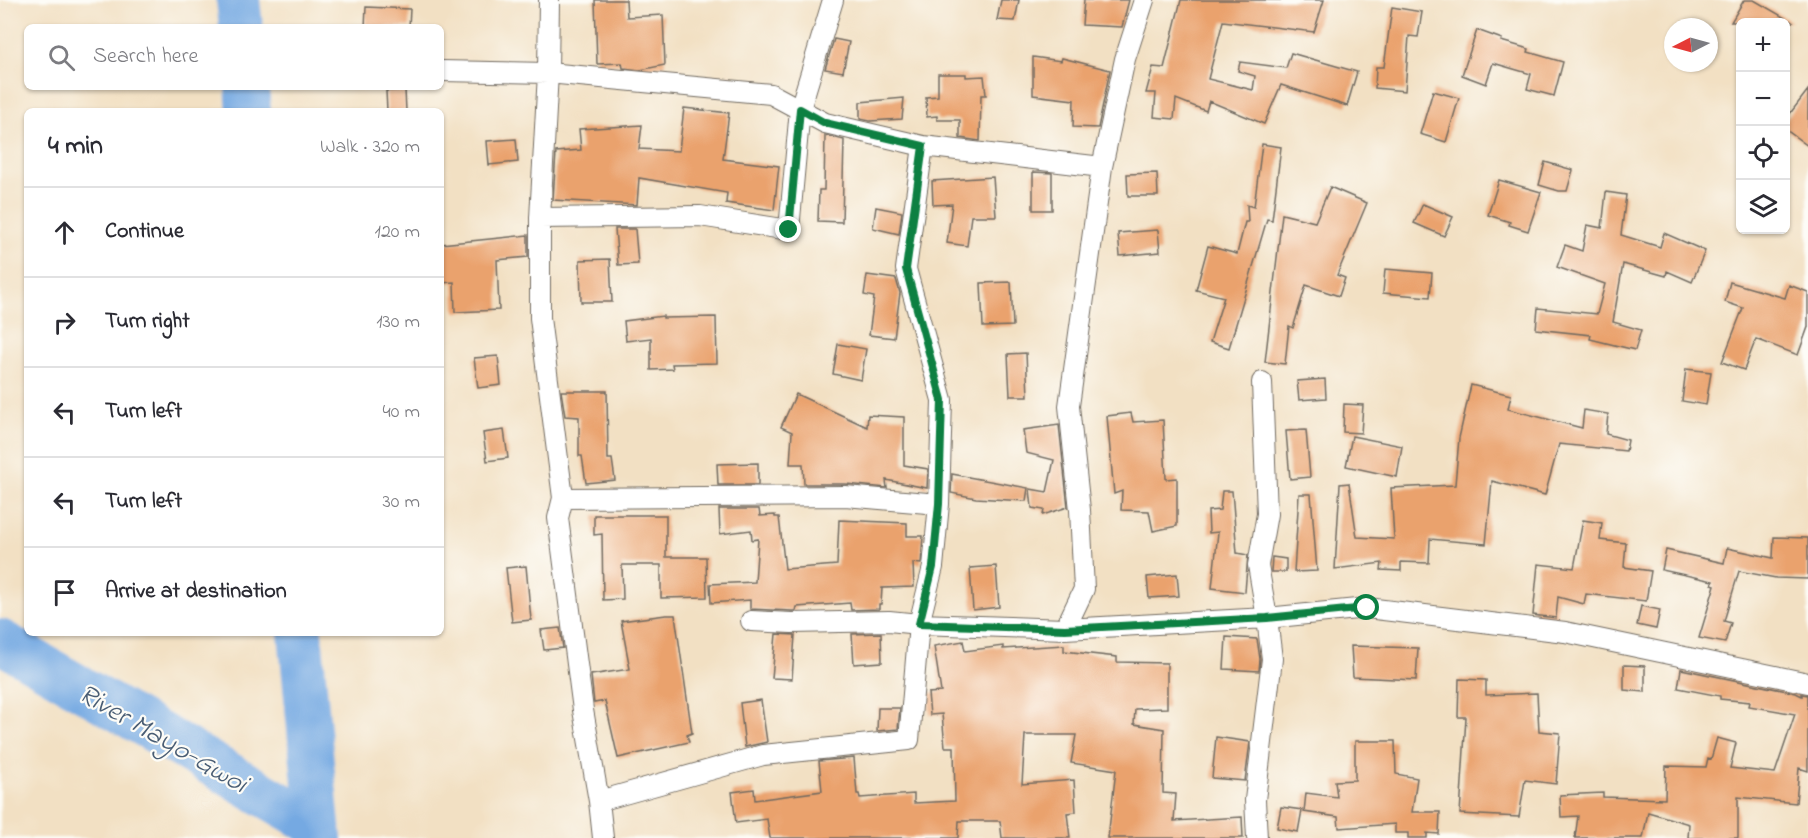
<!DOCTYPE html>
<meta charset="utf-8">
<style>
body{margin:0;font-family:"Indie Flower",sans-serif;background:#f2f2f3;color:#2b2b33}
.controls{position:absolute;right:18px;top:18px;display:grid;overflow:hidden;border-radius:9px;box-shadow:0 2px 4px #0004}
.controls button{width:54px;height:54px;display:grid;place-items:center;padding:0;border:0;border-bottom:2px solid #e1e1e2;background:#fff;color:#2b2b33;font:30px sans-serif}
.compass{position:absolute;left:1664px;top:18px;width:54px;height:54px;border-radius:50%;background:#fff;box-shadow:0 2px 4px #0004;rotate:264deg}
.stop{position:absolute;width:18px;height:18px;margin:-14px;border:4px solid #0b8043;border-radius:50%;background:#fff}
.stop.end{background:#0b8043;border-color:#fff;box-shadow:0 2px 6px #0008}
.list{margin:0;padding:0;list-style:none}
h2{display:flex;justify-content:space-between;align-items:center;height:78px;margin:0;padding:0 24px;font-size:26px}
h2 small{font-size:20px;font-weight:400;color:#7c7c81}
.list li{display:grid;grid-template-columns:39px 1fr auto;gap:18px;align-items:center;box-sizing:border-box;height:90px;padding:0 24px;border-top:2px solid #e1e1e2}
.list b{display:block;font-size:22px;white-space:nowrap}
.list em{font-size:20px;font-style:normal;color:#7c7c81}
.icon{flex:none;width:33px;height:33px;fill:none;stroke:currentColor;stroke-width:2;stroke-linecap:round;stroke-linejoin:round}
.map{position:relative;flex:none;width:1808px;height:838px;overflow:hidden}
.search{position:absolute;background:#fff;box-shadow:0 2px 4px #0004;left:24px;top:24px;width:420px;height:66px;display:flex;align-items:center;gap:15px;box-sizing:border-box;padding:0 21px;border-radius:9px;color:#7c7c81;font-size:22px}
.panel{position:absolute;background:#fff;box-shadow:0 2px 4px #0004;left:24px;top:108px;width:420px;height:528px;border-radius:9px}
.map>svg:first-child{display:block}
.lines{fill:none;stroke-linecap:round;stroke-linejoin:round}
.river{stroke:#75a9e2;stroke-width:44}
.building{fill:#eaa26d}
.minor-casing{stroke:#716a60;stroke-width:22}
.minor{stroke:#fff;stroke-width:20}
.route{stroke:#0b8043;stroke-width:8}
.labels{text-anchor:middle;stroke-width:4.5;stroke-linejoin:round;paint-order:stroke}
.water-label{font-size:28px;font-style:italic;fill:#495d74;stroke:#fdfcf7}
</style>
<div class="map">
<svg width="1808" height="838" viewBox="0 0 1808 838">
<rect width="100%" height="100%" fill="#fdfcf7"/>
<filter id="ink" filterUnits="userSpaceOnUse"><feTurbulence type="fractalNoise" baseFrequency=".0167" numOctaves="2"/><feDisplacementMap in="SourceGraphic" scale="12" xChannelSelector="R" yChannelSelector="G"/><feConvolveMatrix kernelMatrix="1 2 1 2 8 2 1 2 1" color-interpolation-filters="sRGB"/></filter>
<filter id="wash" filterUnits="userSpaceOnUse"><feTurbulence type="fractalNoise" baseFrequency=".008" numOctaves="4" result="noise"/><feDisplacementMap in="SourceGraphic" scale="24" xChannelSelector="R" yChannelSelector="G"/><feGaussianBlur stdDeviation="1.35" result="paint"/><feColorMatrix in="noise" values="0 0 0 0 0 0 0 0 0 0 0 0 0 0 0 0 0 1.4 0 .05"/><feComposite in="paint" operator="in"/></filter>
<g filter="url(#wash)">
<rect width="100%" height="100%" fill="#f2e0c3"/>
<g class="lines">
<path class="river" d="M238,0L241,27
M247,87L249,111
M300,633L318,826
M0,641L318,826L320,838"/>
</g>
<g id="blocks">
<path class="building" d="M595,0H626L627,17L663,15L665,65L640,70L623,68L622,63L597,64Z
M1001,0H1019L1015,21L997,20Z
M1084,0H1129L1122,27L1082,25Z
M1181,0H1324L1314,32L1223,21L1208,79L1253,90L1255,76L1238,71L1240,62L1286,68L1291,53L1357,72L1347,106L1281,85L1264,124L1209,101L1206,111L1176,99L1174,119L1154,117L1156,93H1146L1153,67L1164,68Z
M1744,0H1754L1792,22H1731Z
M366,7L410,9L409,27H365Z
M1392,7L1422,12L1418,37L1409,36L1405,91L1375,88L1376,67H1384Z
M1477,30L1502,39L1501,41L1529,49L1528,52L1563,62L1554,96L1527,89L1531,74L1493,63L1486,84L1462,75Z
M834,39L849,42L843,72L825,69Z
M1033,57L1061,61L1062,58L1110,70L1098,128L1073,127L1074,100L1033,95Z
M938,74H966V77L984,76L986,95H981L980,141L960,138V120H937V116L927,117L926,97L938,96Z
M405,90L406,111H387L386,91Z
M1808,90V146L1785,129V120Z
M1433,91L1459,98L1446,142L1420,134Z
M904,98L902,119L870,121L860,119V102Z
M684,108L729,113L723,159L779,166L774,210L726,203L727,193L639,178L637,205L553,200L556,152L581,150L579,129L642,125L639,149L679,151Z
M825,135L844,140L842,222L818,221L819,190H824Z
M516,139L518,162L489,165L487,141Z
M1262,144L1281,147L1272,220L1267,219L1229,348L1210,342L1224,297L1196,290L1208,246L1237,254L1245,222H1248L1247,205L1254,207Z
M1545,162L1573,170L1567,191H1559L1539,185Z
M1033,172L1052,173V210H1033Z
M1157,173L1158,196H1128L1127,174Z
M993,177L996,216H971L967,246L947,243L952,204L933,205L932,181Z
M1499,180L1541,192L1528,231L1509,225L1510,222L1488,215Z
M1330,187L1367,203L1337,275L1345,278L1339,296L1306,285L1293,328L1289,326L1285,364L1265,362L1282,214L1315,222Z
M1606,192L1626,195L1621,235L1660,247L1664,233L1705,251L1692,282L1667,271L1666,276L1623,264L1613,322L1641,330L1635,350L1590,339L1591,335L1536,329L1538,308L1597,314L1605,284L1557,267L1565,245L1582,251L1587,225L1602,228Z
M1423,204L1453,217L1444,236L1414,223Z
M876,207L902,212L899,234L873,228Z
M615,229H635L638,264L618,265Z
M1158,230L1160,252L1120,256L1118,233Z
M528,235V257L497,260L499,310L455,312L454,282L441,283V244Z
M610,259L612,302H581L580,260Z
M1385,269L1432,273L1430,297L1383,293Z
M867,275L896,279L900,293L894,338L869,335L874,297L864,295Z
M1011,282L1013,326L983,327L981,283Z
M1730,282L1785,298L1789,285L1808,292V327L1798,355L1756,339L1744,370L1722,362L1743,308L1725,302Z
M663,316V318L716,317L717,363L672,364L673,369L651,370V338L626,341L624,321Z
M838,344L866,349L861,380L833,374Z
M1026,353L1028,396H1010L1008,354Z
M498,356L501,385L478,388L474,358Z
M1686,369L1711,372L1706,405L1682,401Z
M1325,379L1326,398L1299,400L1297,381Z
M1471,385L1511,395L1508,409L1582,428L1584,410L1608,414L1606,434L1628,440L1626,451L1559,444L1545,495L1492,481L1486,544L1430,539L1429,563L1401,562V571L1381,570L1382,563L1335,569L1340,484L1349,483L1357,537L1394,539L1391,488L1455,485L1459,438Z
M561,391H607L608,459H612L615,480L586,483L582,456H579V417L565,416Z
M796,394L867,427L868,415L904,417V465L928,469L927,488L886,480L887,488L846,484H804L803,464H790L792,432L781,427Z
M1344,404L1363,405L1361,433L1343,432Z
M1131,413L1133,422L1163,420L1166,479L1177,478V526L1153,531L1149,511L1121,510L1122,491L1114,494L1107,416Z
M1059,425L1068,507L1043,515L1044,510L1032,508L1030,489L1047,492L1054,460L1026,453L1023,430Z
M504,430L508,458L487,461L483,433Z
M1306,430L1310,477L1290,479L1286,431Z
M1352,436L1402,446L1397,477L1346,466Z
M758,463V485H718L717,464Z
M952,474L1028,488L1026,501L976,498L951,493Z
M1222,491H1232L1237,553L1248,555L1245,592L1212,588L1218,532L1209,533L1208,511L1220,510Z
M1299,494H1311L1317,571L1294,572Z
M719,509H759L760,516L775,515V517H779L785,569L837,565L839,520L907,523V536H923L921,564L913,563L914,587L882,588L881,604H879V609L851,610L850,603L797,607L796,611H792L750,609V600L711,603L710,584L755,582L758,539L752,540L751,530L720,534Z
M594,515H666V557H706L707,597L661,598V565H622L623,599L603,600L602,534L594,535Z
M1583,520L1602,523L1600,540L1626,543L1624,567L1651,571L1646,601L1586,594L1584,604L1558,597L1556,618L1533,615L1538,564L1574,568Z
M1774,537L1808,538V579L1776,578L1739,571L1724,621L1731,623L1725,643L1699,638L1715,585L1712,584L1713,581L1662,570L1666,550L1724,563L1727,548L1773,558Z
M1272,557L1286,559V572H1271Z
M526,566L531,620L512,622L506,568Z
M996,566L999,607L973,610L970,568Z
M1177,574L1179,596L1149,598L1147,577Z
M1641,606L1660,610L1656,629L1637,625Z
M666,615H675L692,733L687,735L689,742L618,758L605,701L594,703L591,675L630,669L621,621Z
M560,628L563,648L544,650L541,630Z
M881,633L882,662L854,664L852,634Z
M776,634L795,635L792,679L772,678Z
M1226,637L1257,639L1260,659L1259,671L1224,669Z
M963,641L965,651L1003,646V649L1064,645V651L1117,657V662L1167,663V708L1135,709L1134,724L1164,729L1163,793L1176,794L1174,821L1242,817L1243,838H1108L1116,770L1071,763L1076,735H1025L1022,784L1074,780L1076,812L1067,813L1070,838H1002L1000,821H959L958,838H770L767,819L736,823L732,792L754,789L755,800L822,791L819,761L854,758L857,794H859L860,798L914,794V803L955,801L954,747H945L942,714L930,715L928,693L941,692L934,646Z
M1351,646L1418,648L1416,680L1353,677Z
M1624,665L1645,666V692L1624,690Z
M1681,669L1796,693L1802,696V694L1808,695V771L1799,768L1796,803L1738,797V838H1688L1689,824L1648,812L1643,838H1575L1578,816L1561,817L1560,795L1603,793V797L1665,799L1666,766L1706,767L1708,758L1711,759L1717,738L1736,743L1730,768L1775,773L1795,714L1749,706L1750,702L1720,699V696L1678,688Z
M1459,679L1486,680V695L1537,693L1539,731L1560,733L1556,784L1525,780L1519,817L1460,814L1466,717H1458Z
M761,700L767,742L745,747L740,703Z
M878,708H900L898,729L877,731Z
M1216,737L1250,742L1245,781L1212,778Z
M1355,741H1395L1396,774L1417,778L1412,812H1440L1439,834L1427,833V838H1408V833H1395V824L1339,828L1338,817L1304,812L1306,793L1337,797L1335,781L1355,780Z
M1281,807L1302,810L1298,832L1277,828Z"/>
</g>
</g>
<g filter="url(#ink)">
<use href="#blocks" fill-opacity="0" stroke="#716a60" stroke-width="1.5"/>
<g class="lines">
<defs>
<path id="minor" d="M549,0L548,73L540,218V318L563,498L558,518L583,710L599,801L603,838
M441,71L548,73L771,94L825,123L923,146L1102,167
M540,218L700,216L789,230L800,109L833,0
M563,498L845,496L939,504
M751,621L792,623L889,621L919,624L1065,629L1267,618L1367,608L1565,632L1808,683
M1065,629L1084,589L1080,510L1069,406L1102,167L1125,59L1144,0
M599,801L763,755L909,740L919,624L933,567L939,504L942,400L906,269L923,146
M1257,838L1255,800L1272,659L1267,618L1258,565L1267,514L1262,382"/>
</defs>
<use href="#minor" class="minor-casing"/>
<use href="#minor" class="minor"/>
</g>
</g>
<g class="lines" filter="url(#ink)">
<path class="route" d="M789,230L800,109L825,123L923,146L906,269L942,400L939,504L933,567L919,624L1065,629L1267,618L1367,608"/>
</g>
<g class="labels">
<g class="water-label">
<text transform="translate(164 737) rotate(30)" y="10">River Mayo-Gwoi</text>
</g>
</g>
</svg>
<div class="controls">
<button>+</button>
<button>−</button>
<button><svg class="icon" aria-label="locate" viewBox="0 0 24 24"><circle cx="12" cy="12" r="6"/><path d="M12 2v4M12 18v4M2 12h4M18 12h4"/></svg></button>
<button><svg class="icon" aria-label="layers" viewBox="0 0 24 24"><path d="M12 4l9 5-9 5-9-5zM3 14l9 5 9-5"/></svg></button>
</div>
<svg class="compass" viewBox="-18 -18 36 36"><path d="M0-13l5 13h-10z" fill="#e53935"/><path d="M0 13l5-13h-10z" fill="#7c7c81"/></svg>
<div class="stop" style="left:1367px;top:608px"></div>
<div class="stop end" style="left:789px;top:230px"></div>
<div class="search"><svg class="icon" aria-label="search" viewBox="0 0 24 24"><circle cx="10" cy="10" r="6"/><path d="M15 15l6 6"/></svg>Search here</div>
<section class="panel">
<h2>4 min<small>Walk · 320 m</small></h2>
<ul class="list">
<li><svg class="icon" aria-label="ahead" viewBox="0 0 24 24"><path d="M12 20V5M6 11l6-6 6 6"/></svg><div><b>Continue</b></div><em>120 m</em></li>
<li><svg class="icon" aria-label="right" viewBox="0 0 24 24"><path d="M7 20v-9h11M14 6l5 5-5 5"/></svg><div><b>Turn right</b></div><em>130 m</em></li>
<li><svg class="icon" aria-label="left" viewBox="0 0 24 24"><path d="M17 20v-9H6M10 6l-5 5 5 5"/></svg><div><b>Turn left</b></div><em>40 m</em></li>
<li><svg class="icon" aria-label="left" viewBox="0 0 24 24"><path d="M17 20v-9H6M10 6l-5 5 5 5"/></svg><div><b>Turn left</b></div><em>30 m</em></li>
<li><svg class="icon" aria-label="arrive" viewBox="0 0 24 24"><path d="M6 21V4h12l-3 4 3 4H6"/></svg><div><b>Arrive at destination</b></div></li>
</ul>
</section>
</div>
